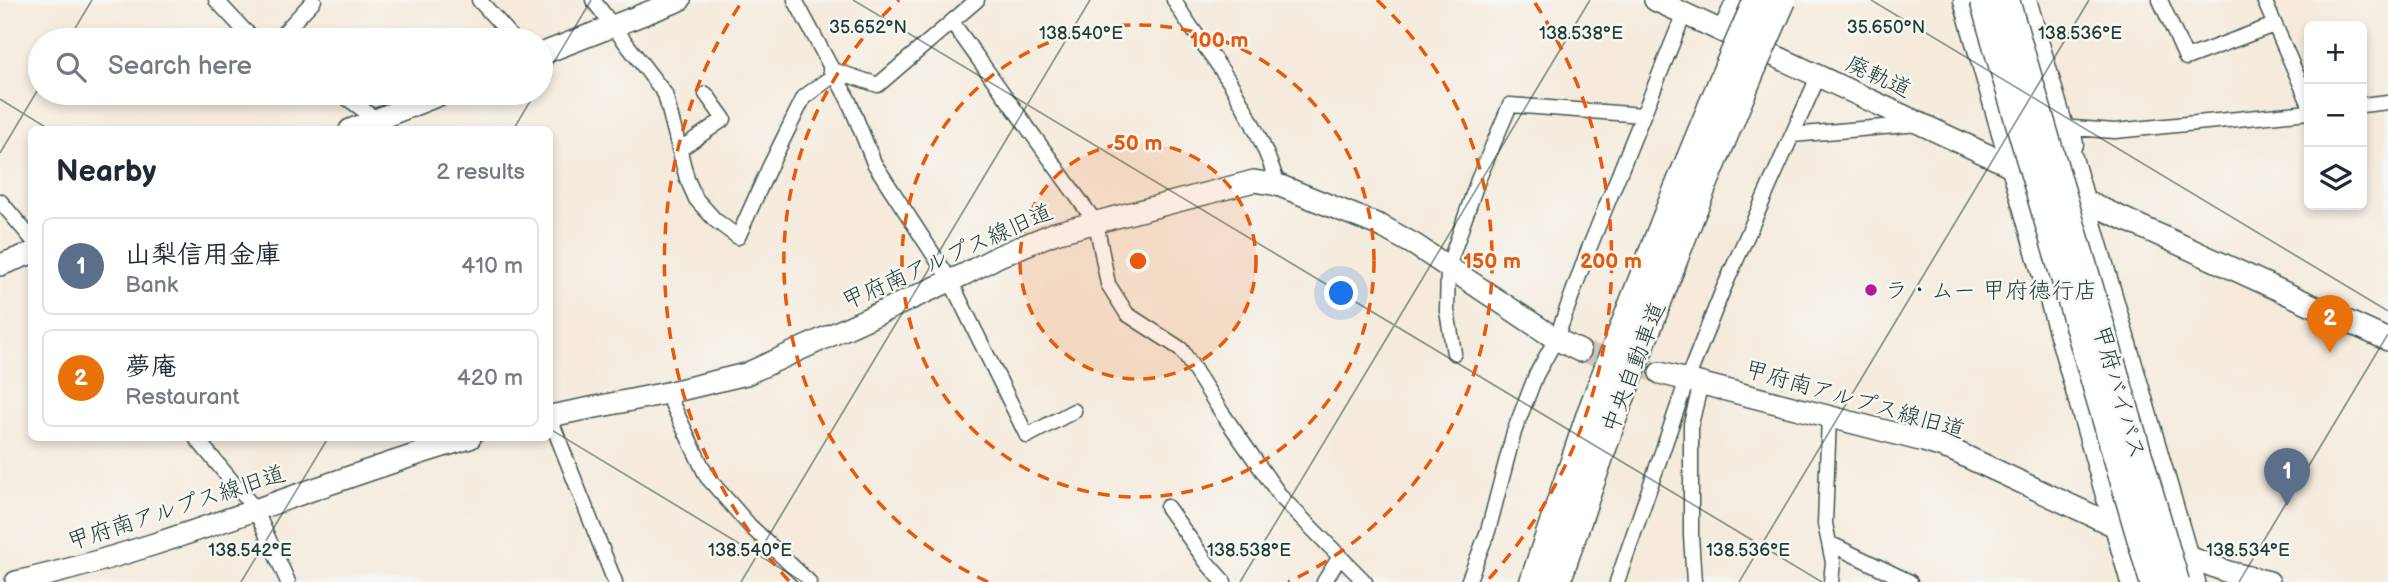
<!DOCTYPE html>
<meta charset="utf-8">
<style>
body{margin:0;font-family:"Balsamiq Sans","Klee One",sans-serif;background:#f6f6f7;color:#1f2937}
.controls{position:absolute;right:21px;top:21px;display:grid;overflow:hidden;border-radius:10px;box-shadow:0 4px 10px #0003}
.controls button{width:63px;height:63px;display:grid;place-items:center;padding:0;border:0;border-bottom:2px solid #e0e1e3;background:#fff;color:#1f2937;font:35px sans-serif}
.you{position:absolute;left:1342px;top:294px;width:24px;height:24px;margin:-18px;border:5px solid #fff;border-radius:50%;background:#1a73e8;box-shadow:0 0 0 10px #1a73e833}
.badge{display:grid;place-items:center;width:46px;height:46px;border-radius:50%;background:#111827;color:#fff;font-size:23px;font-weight:700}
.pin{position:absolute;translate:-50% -58px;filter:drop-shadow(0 2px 4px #0008)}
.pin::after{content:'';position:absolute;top:37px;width:24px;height:21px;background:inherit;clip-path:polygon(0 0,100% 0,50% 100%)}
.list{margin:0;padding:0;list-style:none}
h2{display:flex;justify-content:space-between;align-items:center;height:91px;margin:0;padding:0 28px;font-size:30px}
h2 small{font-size:23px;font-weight:400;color:#747a83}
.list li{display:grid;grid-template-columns:46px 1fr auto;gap:21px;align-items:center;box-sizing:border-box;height:98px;margin:0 14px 14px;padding:0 14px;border:2px solid #e0e1e3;border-radius:10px}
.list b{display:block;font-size:26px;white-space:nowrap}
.list p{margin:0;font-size:23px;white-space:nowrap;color:#747a83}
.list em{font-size:23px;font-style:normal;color:#747a83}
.icon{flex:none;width:38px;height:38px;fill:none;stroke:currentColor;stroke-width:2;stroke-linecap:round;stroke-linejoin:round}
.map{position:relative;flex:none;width:2388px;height:582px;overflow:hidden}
.search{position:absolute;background:#fff;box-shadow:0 4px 10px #0003;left:28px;top:28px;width:525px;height:77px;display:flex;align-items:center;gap:18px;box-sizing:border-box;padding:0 24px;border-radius:38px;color:#747a83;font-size:26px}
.panel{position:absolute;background:#fff;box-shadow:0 4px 10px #0003;left:28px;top:126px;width:525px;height:315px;border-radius:10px}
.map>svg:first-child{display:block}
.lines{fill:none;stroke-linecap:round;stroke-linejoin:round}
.secondary-tunnel{stroke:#cac7ba;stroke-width:21;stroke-dasharray:21 10;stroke-linecap:butt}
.street-casing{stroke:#3f574d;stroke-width:17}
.secondary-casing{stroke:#3f574d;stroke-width:24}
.highway-casing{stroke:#3f574d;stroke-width:29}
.street{stroke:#fff;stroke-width:14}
.secondary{stroke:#fff;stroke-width:21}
.highway{stroke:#fff;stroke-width:26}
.highway-bridge-casing{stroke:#3f574d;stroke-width:29;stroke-linecap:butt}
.highway-bridge{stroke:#fff;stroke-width:26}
.ticks{fill:none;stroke:#1f3d34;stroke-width:2;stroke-opacity:0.45}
.ring{fill:none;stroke:#e8590c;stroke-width:3.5;stroke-dasharray:12 9}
.poi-dot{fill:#b5179e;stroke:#f6f6f2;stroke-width:2.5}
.labels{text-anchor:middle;stroke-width:5;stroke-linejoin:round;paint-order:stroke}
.street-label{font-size:23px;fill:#1f3d34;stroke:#f6f6f2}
.poi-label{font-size:23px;fill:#1f3d34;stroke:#f6f6f2;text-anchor:start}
.ticks-label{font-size:18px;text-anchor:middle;fill:#1f3d34;stroke:#f6f6f2;stroke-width:5;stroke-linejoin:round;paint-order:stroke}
.centre{fill:#e8590c;stroke:#f6f6f2;stroke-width:3.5}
.ring-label{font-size:21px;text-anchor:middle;font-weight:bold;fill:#e8590c;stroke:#f6f6f2;stroke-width:5;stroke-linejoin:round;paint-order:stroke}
</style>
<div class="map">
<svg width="2388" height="582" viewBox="0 0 2388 582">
<rect width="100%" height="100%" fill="#f6f6f2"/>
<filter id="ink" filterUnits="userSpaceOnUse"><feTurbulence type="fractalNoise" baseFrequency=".0143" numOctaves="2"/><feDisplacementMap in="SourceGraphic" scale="14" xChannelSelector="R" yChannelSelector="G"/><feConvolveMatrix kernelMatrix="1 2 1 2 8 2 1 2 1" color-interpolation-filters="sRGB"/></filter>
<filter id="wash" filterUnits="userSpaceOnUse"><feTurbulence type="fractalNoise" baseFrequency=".00686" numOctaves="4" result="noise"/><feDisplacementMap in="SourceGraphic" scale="28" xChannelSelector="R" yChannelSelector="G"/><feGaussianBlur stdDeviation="1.57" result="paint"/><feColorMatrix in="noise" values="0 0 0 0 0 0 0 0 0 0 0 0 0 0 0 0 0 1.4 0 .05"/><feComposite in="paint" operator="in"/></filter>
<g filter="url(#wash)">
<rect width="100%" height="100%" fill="#f5eadb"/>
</g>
<g filter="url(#ink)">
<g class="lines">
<path class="secondary-tunnel" d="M1580,351L1660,373"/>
<defs>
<path id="street" d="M216,0L245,31L257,40
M479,0L506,30L512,40
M593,0L665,94L687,179L696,199L715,220L738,237L769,168L804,97L834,75
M795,0L849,101L874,163L950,280L1027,436L1074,411
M1174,0C1191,31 1214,56 1232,86C1251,118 1267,151 1278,185
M2160,0L2186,58L2274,25
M2264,0L2309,103
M952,22L1096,223L1108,284L1127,314L1181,349L1222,413L1281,497L1365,582
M1720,30L1734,0
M277,40L314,0
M830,69L878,85L977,0
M340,93L376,119L384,130
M2362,105L2388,102
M1792,135L1918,124
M2076,144L2073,128L2115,131L2309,112
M679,150L724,119L706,94
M0,201L32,239
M1454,353L1447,311L1448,267L1478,180L1510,105L1643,115
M667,393L707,477L750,526L809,582
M1829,416L1825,524L1833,562L1831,582
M550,418L615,582
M196,438L255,509L288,582
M1167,507L1208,564L1224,582
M1829,543L1910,582
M1324,582L1339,558
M1468,582L1488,531L1514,432L1536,375L1556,339L1588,251L1684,14
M1617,582L1687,380L1722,292L1818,77
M1694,582L1691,536V424L1701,383"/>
<path id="secondary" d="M1655,0L2024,172
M541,54L680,0
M350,130L444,93
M2072,195L2388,340
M0,265L32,253
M1660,373L1924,441L1952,450L2130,533
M550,416L667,393L746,374L965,274L999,256L1055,233L1254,181L1278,185L1381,226L1415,245L1556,339L1580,351
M2173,551L2228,572L2269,582
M16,582C171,548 318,482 470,438"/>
<path id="highway" d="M1967,0L2134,582
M2023,0L2192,582
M1533,582L1591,411L1669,209L1728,66
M1557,582L1613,419L1691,216L1749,77"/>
</defs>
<use href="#street" class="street-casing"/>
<use href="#secondary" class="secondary-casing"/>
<use href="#highway" class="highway-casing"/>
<use href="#street" class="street"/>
<use href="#secondary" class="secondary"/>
<use href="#highway" class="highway"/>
<defs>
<path id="highway-bridge" d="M1983,0L2153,582
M2006,0L2176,582
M1728,66L1757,0
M1749,77L1783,0"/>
</defs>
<use href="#highway-bridge" class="highway-bridge-casing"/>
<use href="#highway-bridge" class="highway-bridge"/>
</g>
</g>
<path class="ticks" d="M853,0L1822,582M1871,0L2388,311M68,40L92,0M541,84L591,0M0,99L50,130M513,130L535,93M0,153L40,86M550,429L803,582M241,582L328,438M741,582L1090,0M1240,582L1590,0M1739,582L2089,0M2239,582L2388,334"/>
<circle cx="1138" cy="261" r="118" fill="#e8590c" fill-opacity=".12"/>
<g class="ring">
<circle cx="1138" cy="261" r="118"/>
<circle cx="1138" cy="261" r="236"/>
<path d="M988 582A354 354 0 0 1 899 0M1377 0A354 354 0 0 1 1288 582"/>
<path d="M789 581A473 473 0 0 1 741 3M1535 3A473 473 0 0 1 1487 581"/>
</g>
<circle class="poi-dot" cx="1871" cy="290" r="7"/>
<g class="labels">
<g class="street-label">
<text transform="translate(1879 76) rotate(25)" y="8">廃軌道</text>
<text transform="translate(947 256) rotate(-24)" y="8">甲府南アルプス線旧道</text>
<text transform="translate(1633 367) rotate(-69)" y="8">中央自動車道</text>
<text transform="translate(2120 392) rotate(74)" y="8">甲府バイパス</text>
<text transform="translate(1855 399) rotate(16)" y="8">甲府南アルプス線旧道</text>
<text transform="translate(176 507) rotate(-18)" y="8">甲府南アルプス線旧道</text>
</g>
<g class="poi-label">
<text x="1885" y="298">ラ・ムー 甲府徳行店</text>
</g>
</g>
<g class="ticks-label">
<text x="868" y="33">35.652°N</text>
<text x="1886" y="33">35.650°N</text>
<text x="1081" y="39">138.540°E</text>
<text x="1581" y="39">138.538°E</text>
<text x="2080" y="39">138.536°E</text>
<text x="250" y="556">138.542°E</text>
<text x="750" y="556">138.540°E</text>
<text x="1249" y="556">138.538°E</text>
<text x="1748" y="556">138.536°E</text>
<text x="2248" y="556">138.534°E</text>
</g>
<circle cx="1138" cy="261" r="10" class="centre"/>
<g class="ring-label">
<text x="1219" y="47">100 m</text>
<text x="1138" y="150">50 m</text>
<text x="1492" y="268">150 m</text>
<text x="1611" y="268">200 m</text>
</g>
</svg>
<div class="controls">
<button>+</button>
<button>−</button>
<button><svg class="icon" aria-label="layers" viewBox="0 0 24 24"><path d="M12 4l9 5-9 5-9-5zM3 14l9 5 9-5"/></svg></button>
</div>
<div class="you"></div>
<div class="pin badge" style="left:2287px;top:506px;background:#5c6f8a">1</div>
<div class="pin badge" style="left:2330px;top:353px;background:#e8710a">2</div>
<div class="search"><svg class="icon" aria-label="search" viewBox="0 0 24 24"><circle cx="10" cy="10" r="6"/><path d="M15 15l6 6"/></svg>Search here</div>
<section class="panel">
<h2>Nearby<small>2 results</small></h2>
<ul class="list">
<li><span class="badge" style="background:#5c6f8a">1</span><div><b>山梨信用金庫</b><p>Bank</p></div><em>410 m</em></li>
<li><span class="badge" style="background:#e8710a">2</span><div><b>夢庵</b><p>Restaurant</p></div><em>420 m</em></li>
</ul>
</section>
</div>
